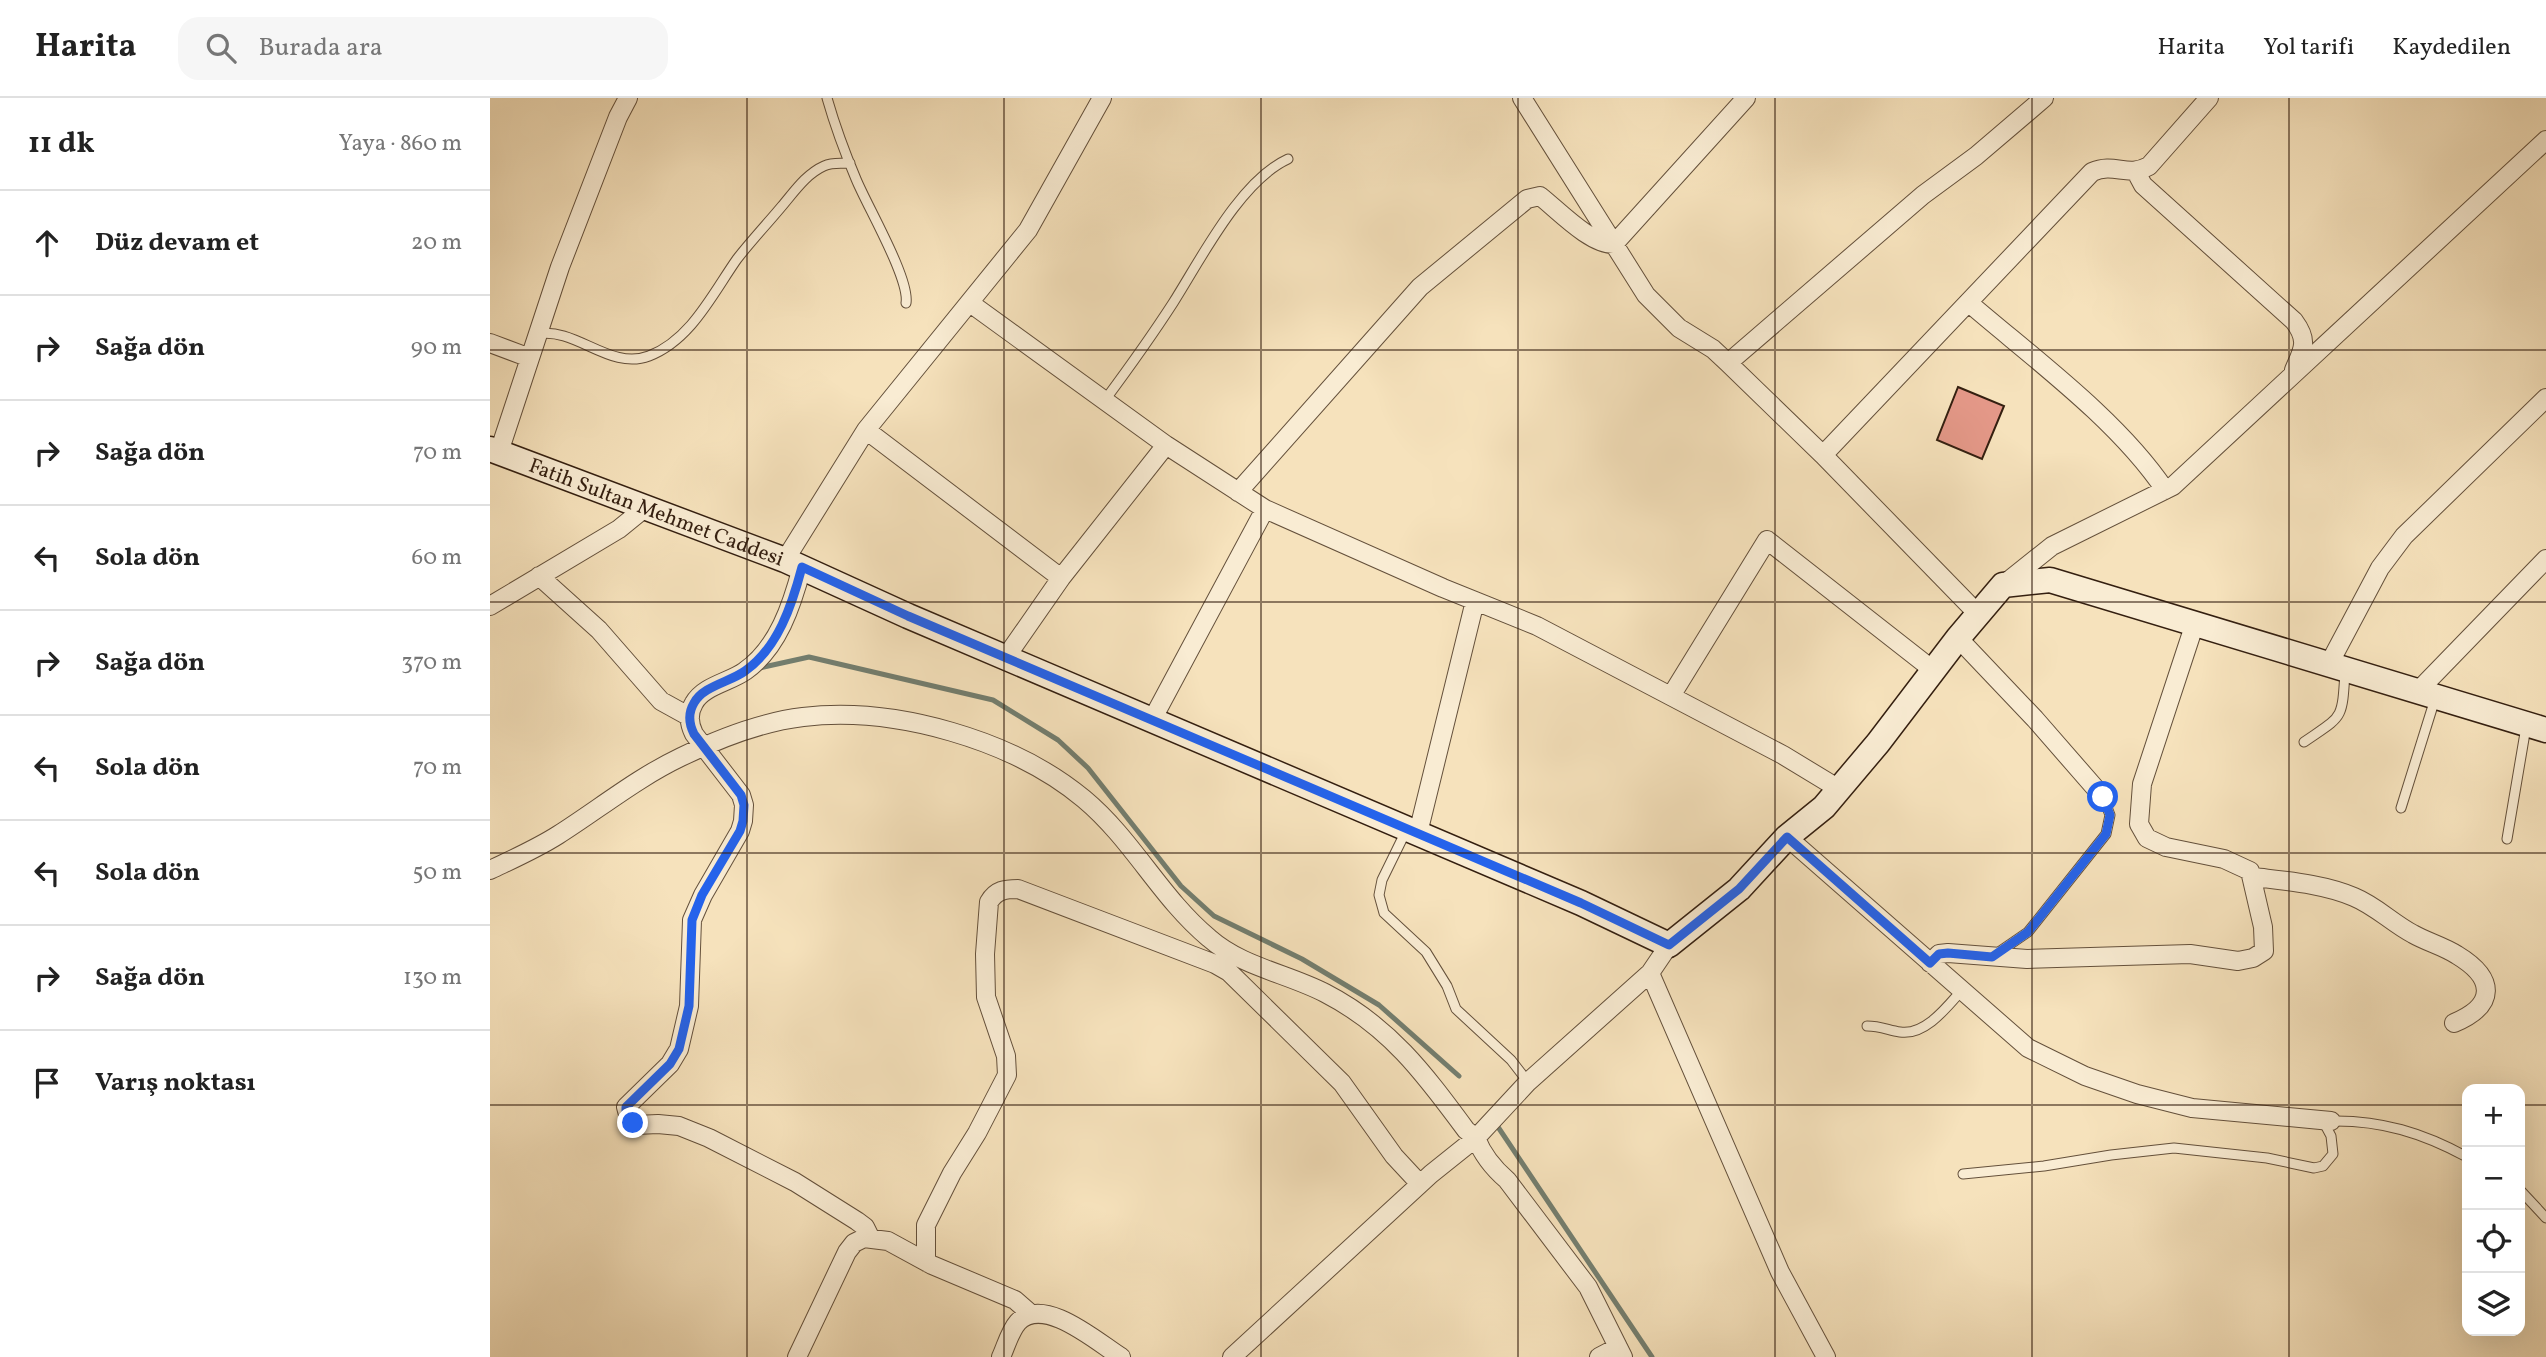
<!DOCTYPE html>
<html lang="tr">
<meta charset="utf-8">
<style>
body{margin:0;font-family:Vollkorn,serif;background:#f6f6f6;color:#222}
.controls{position:absolute;right:21px;bottom:21px;display:grid;overflow:hidden;border-radius:14px;box-shadow:0 7px 28px #0002}
.controls button{width:63px;height:63px;display:grid;place-items:center;padding:0;border:0;border-bottom:2px solid #e0e0e0;background:#fff;color:#222;font:35px sans-serif}
.stop{position:absolute;width:21px;height:21px;margin:-16px;border:5px solid #2563eb;border-radius:50%;background:#fff}
.stop.end{background:#2563eb;border-color:#fff;box-shadow:0 2px 7px #0008}
.list{margin:0;padding:0;list-style:none}
h2{display:flex;justify-content:space-between;align-items:center;height:91px;margin:0;padding:0 28px;font-size:30px}
h2 small{font-size:23px;font-weight:400;color:#767676}
.list li{display:grid;grid-template-columns:46px 1fr auto;gap:21px;align-items:center;box-sizing:border-box;height:105px;padding:0 28px;border-top:2px solid #e0e0e0}
.list b{display:block;font-size:26px;white-space:nowrap}
.list em{font-size:23px;font-style:normal;color:#767676}
.icon{flex:none;width:38px;height:38px;fill:none;stroke:currentColor;stroke-width:2;stroke-linecap:round;stroke-linejoin:round}
.map{position:relative;flex:none;width:2056px;height:1259px;overflow:hidden}
header{display:flex;align-items:center;gap:42px;box-sizing:border-box;height:98px;padding:0 35px;background:#fff;border-bottom:2px solid #e0e0e0}
header strong{font-size:33px}
nav{display:flex;gap:38px;margin-inline-start:auto;font-size:24px}
.search{width:490px;height:63px;background:#f6f6f6;display:flex;align-items:center;gap:18px;box-sizing:border-box;padding:0 24px;border-radius:21px;color:#767676;font-size:26px}
main{display:flex}
aside{flex:1;background:#fff}
.map>svg:first-child{display:block}
.lines{fill:none;stroke-linecap:round;stroke-linejoin:round}
.stream{stroke:#737e6f;stroke-width:5}
.building{fill:#e49888;stroke:#341f10;stroke-width:2}
.lane-casing{stroke:#64503b;stroke-width:11}
.street-casing{stroke:#64503b;stroke-width:20}
.secondary-casing{stroke:#341f10;stroke-width:27}
.lane{stroke:#f9ecd3;stroke-width:9}
.street{stroke:#f9ecd3;stroke-width:18}
.secondary{stroke:#f9ecd3;stroke-width:24}
.route{stroke:#2563eb;stroke-width:9}
.grid{fill:none;stroke:#341f10;stroke-width:2;stroke-opacity:0.55}
.labels{text-anchor:middle;stroke-width:6;stroke-linejoin:round;paint-order:stroke}
.street-label{font-size:21px;fill:#341f10;stroke:#f9ecd3}
</style>
<header>
<strong>Harita</strong>
<div class="search"><svg class="icon" aria-label="search" viewBox="0 0 24 24"><circle cx="10" cy="10" r="6"/><path d="M15 15l6 6"/></svg>Burada ara</div>
<nav><a>Harita</a><a>Yol tarifi</a><a>Kaydedilen</a></nav>
</header>
<main>
<aside>
<h2>11 dk<small>Yaya · 860 m</small></h2>
<ul class="list">
<li><svg class="icon" aria-label="ahead" viewBox="0 0 24 24"><path d="M12 20V5M6 11l6-6 6 6"/></svg><div><b>Düz devam et</b></div><em>20 m</em></li>
<li><svg class="icon" aria-label="right" viewBox="0 0 24 24"><path d="M7 20v-9h11M14 6l5 5-5 5"/></svg><div><b>Sağa dön</b></div><em>90 m</em></li>
<li><svg class="icon" aria-label="right" viewBox="0 0 24 24"><path d="M7 20v-9h11M14 6l5 5-5 5"/></svg><div><b>Sağa dön</b></div><em>70 m</em></li>
<li><svg class="icon" aria-label="left" viewBox="0 0 24 24"><path d="M17 20v-9H6M10 6l-5 5 5 5"/></svg><div><b>Sola dön</b></div><em>60 m</em></li>
<li><svg class="icon" aria-label="right" viewBox="0 0 24 24"><path d="M7 20v-9h11M14 6l5 5-5 5"/></svg><div><b>Sağa dön</b></div><em>370 m</em></li>
<li><svg class="icon" aria-label="left" viewBox="0 0 24 24"><path d="M17 20v-9H6M10 6l-5 5 5 5"/></svg><div><b>Sola dön</b></div><em>70 m</em></li>
<li><svg class="icon" aria-label="left" viewBox="0 0 24 24"><path d="M17 20v-9H6M10 6l-5 5 5 5"/></svg><div><b>Sola dön</b></div><em>50 m</em></li>
<li><svg class="icon" aria-label="right" viewBox="0 0 24 24"><path d="M7 20v-9h11M14 6l5 5-5 5"/></svg><div><b>Sağa dön</b></div><em>130 m</em></li>
<li><svg class="icon" aria-label="arrive" viewBox="0 0 24 24"><path d="M6 21V4h12l-3 4 3 4H6"/></svg><div><b>Varış noktası</b></div></li>
</ul>
</aside>
<div class="map">
<svg width="2056" height="1259" viewBox="0 0 2056 1259">
<rect width="100%" height="100%" fill="#f6e2bc"/>
<filter id="stains"><feTurbulence type="fractalNoise" baseFrequency=".00286" numOctaves="4"/><feColorMatrix values="0 0 0 0 .2 0 0 0 0 .09 0 0 0 0 .02 0 0 0 .5 -.17"/></filter>
<radialGradient id="worn" r=".72"><stop offset=".6" stop-color="#630" stop-opacity="0"/><stop offset="1" stop-color="#630" stop-opacity=".3"/></radialGradient>
<g class="lines">
<path class="stream" d="M269,570L319,559L503,602L568,642L598,670L691,788L724,818L812,861L889,907L969,978
M1004,1023L1162,1259"/>
</g>
<path class="building" d="M1468,289L1514,308L1492,361L1447,342Z"/>
<g class="lines">
<defs>
<path id="lane" d="M337,0C345,28 355,55 366,81C377,108 420,181 416,205
M48,236C86,229 120,273 159,258C201,242 223,195 247,161C261,143 277,126 292,108C304,94 316,76 334,68C343,64 350,66 360,65
M615,302C638,271 661,239 683,205C711,161 750,83 798,61
M1814,644C1853,617 1852,623 1855,574
M1911,710L1945,601
M916,733L892,782L889,797L894,815L936,854L957,888L966,911L1021,962L1038,984
M2017,741L2036,629
M1506,856L1538,834L1616,736L1620,717L1613,699
M1377,928C1390,928 1398,932 1410,934C1435,938 1457,909 1472,892
M1841,1023C1891,1022 1933,1035 1977,1059
M1473,1076L1554,1068L1621,1057L1684,1050L1777,1060L1824,1070L1833,1068L1843,1056L1841,1038L1833,1023
M2030,1092L2056,1120"/>
<path id="street" d="M1032,0L1156,197L1189,230L1223,251L1238,265L1333,357L1488,516
M1646,74L1653,87L1804,223C1819,243 1813,251 1804,272
M480,205L676,347L775,411L953,490L1047,528L1293,657L1349,691
M1479,205C1543,260 1628,322 1675,392
M0,245L40,260
M1238,265L1433,97L1486,58L1554,0
M376,332L571,480
M9,354L70,169L128,19L138,0
M1333,357L1602,74C1625,64 1637,80 1659,68L1719,0
M748,394L930,189L1037,101L1050,98C1069,113 1101,147 1124,146L1256,0
M295,462L376,332L538,132L612,0
M312,469C302,507 288,550 255,573C240,584 213,588 204,605C198,615 199,626 204,636L251,697L254,707L253,723L250,733L213,797L202,822L199,908L189,951L180,966L136,1009L139,1020L146,1027L168,1026L189,1028L219,1040L305,1084L367,1123L375,1129L380,1139
M49,478L109,532L171,603L200,619
M1513,487L1562,448L1683,388L2056,42
M0,508L129,431L156,409
M1468,540L1545,621L1613,699
M516,559L571,480L676,347
M1839,566L1890,470L1914,438L2056,300
M1928,593L2056,461
M1181,598L1277,442L1443,572
M662,622L775,411
M928,735L985,503
M1297,739L1538,950L1595,978L1647,996L1702,1010L1841,1023
M0,772C23,761 46,751 68,737C109,711 147,680 191,659C230,640 271,624 313,619C405,608 523,642 594,701C643,742 670,799 719,840C752,869 796,875 835,895C899,928 934,975 976,1032L986,1040L941,1076L742,1259
M1764,779C1796,783 1834,786 1864,799C1886,808 1902,825 1923,836C1937,844 1953,848 1967,857C2005,880 2007,907 1964,925
M1440,865L1449,856L1458,855L1537,861L1700,856L1748,863L1763,860L1774,853L1773,829L1760,773L1734,761L1676,749L1657,740L1649,726L1652,686L1705,525
M1160,875L1290,1174L1336,1259
M436,1164V1127L462,1075L487,1035L517,977L516,958L496,899L495,856L499,804C506,792 515,791 528,791L725,866L739,874L852,985L904,1058L930,1086
M307,1259L357,1154L364,1145L374,1140L398,1143L442,1167L525,1202L541,1216
M511,1259C516,1248 520,1233 528,1224C554,1197 607,1244 631,1259
M1109,1259L1128,1249
M1133,1259L1098,1189L1017,1082C1003,1070 993,1058 986,1040L1038,984L1160,875L1179,847"/>
<g id="secondary">
<path id="s1" d="M0,351L295,462L418,518L1091,805L1179,847L1249,791L1297,739L1334,709L1388,645L1468,540L1513,487L1560,482L2056,632"/>
</g>
</defs>
<use href="#lane" class="lane-casing"/>
<use href="#street" class="street-casing"/>
<use href="#secondary" class="secondary-casing"/>
<use href="#lane" class="lane"/>
<use href="#street" class="street"/>
<use href="#secondary" class="secondary"/>
</g>
<g class="lines">
<path class="route" d="M143,1025L136,1014V1009L180,966L189,951L199,908L202,822L212,797L250,733L253,723L254,707L251,697L204,636C199,626 198,615 204,605C213,588 240,584 255,573C288,550 302,507 312,469L418,518L1091,805L1179,847L1249,791L1297,739L1440,865L1449,856L1458,855L1502,859L1538,834L1616,736L1620,717L1613,699"/>
</g>
<path class="grid" d="M257,0V1259M514,0V1259M771,0V1259M1028,0V1259M1285,0V1259M1542,0V1259M1799,0V1259M0,252H2056M0,504H2056M0,755H2056M0,1007H1977M2030,1007H2056"/>
<g class="labels">
<g class="street-label">
<text dy="7" stroke="none"><textPath href="#s1" startOffset="178">Fatih Sultan Mehmet Caddesi</textPath></text>
</g>
</g>
<rect width="100%" height="100%" filter="url(#stains)"/>
<rect width="100%" height="100%" fill="url(#worn)"/>
</svg>
<div class="controls">
<button>+</button>
<button>−</button>
<button><svg class="icon" aria-label="locate" viewBox="0 0 24 24"><circle cx="12" cy="12" r="6"/><path d="M12 2v4M12 18v4M2 12h4M18 12h4"/></svg></button>
<button><svg class="icon" aria-label="layers" viewBox="0 0 24 24"><path d="M12 4l9 5-9 5-9-5zM3 14l9 5 9-5"/></svg></button>
</div>
<div class="stop" style="left:1613px;top:699px"></div>
<div class="stop end" style="left:143px;top:1025px"></div>
</div>
</main>
